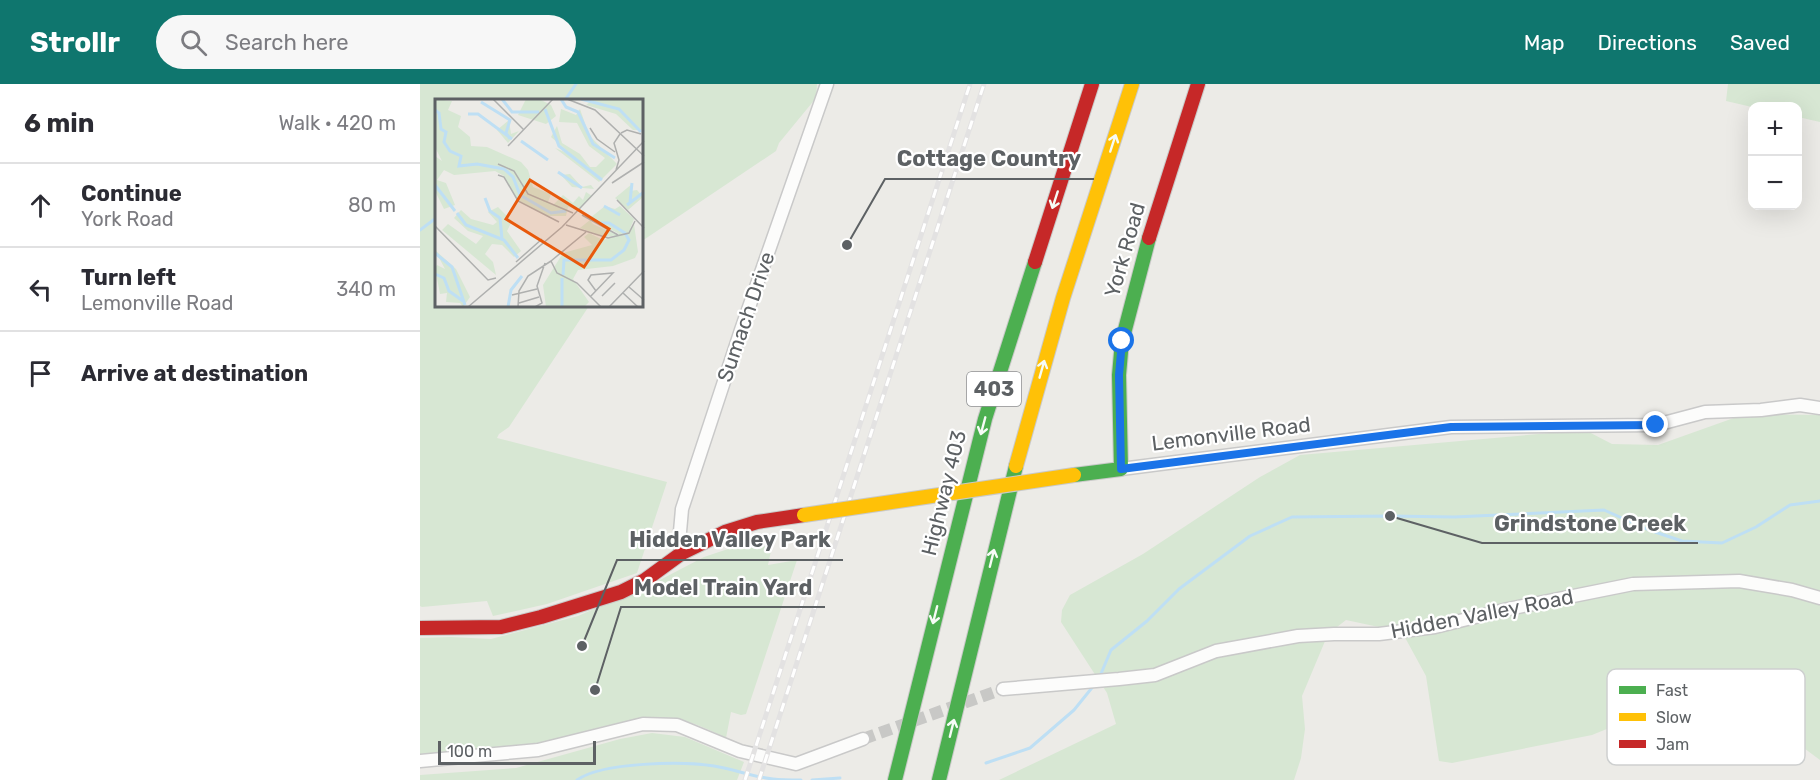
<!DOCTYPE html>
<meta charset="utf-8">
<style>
body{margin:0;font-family:Rubik,sans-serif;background:#f7f7f7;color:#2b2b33}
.controls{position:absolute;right:18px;top:18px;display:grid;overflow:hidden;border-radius:12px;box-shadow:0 6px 24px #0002}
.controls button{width:54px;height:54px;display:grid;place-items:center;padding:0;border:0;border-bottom:2px solid #e1e1e2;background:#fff;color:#2b2b33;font:30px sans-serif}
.scale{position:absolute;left:18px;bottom:15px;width:158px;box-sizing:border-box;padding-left:6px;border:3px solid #5d6164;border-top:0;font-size:16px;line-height:21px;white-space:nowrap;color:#5d6164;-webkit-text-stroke:4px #fff;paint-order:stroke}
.stop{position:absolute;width:18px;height:18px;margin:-14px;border:4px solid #1a73e8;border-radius:50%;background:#fff}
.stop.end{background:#1a73e8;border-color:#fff;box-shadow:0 2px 6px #0008}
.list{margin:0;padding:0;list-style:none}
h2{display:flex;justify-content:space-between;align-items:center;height:78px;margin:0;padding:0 24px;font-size:26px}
h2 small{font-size:20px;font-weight:400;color:#7c7c81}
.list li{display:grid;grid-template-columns:39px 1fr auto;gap:18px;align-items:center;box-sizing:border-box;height:84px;padding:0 24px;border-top:2px solid #e1e1e2}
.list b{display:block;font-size:22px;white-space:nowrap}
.list p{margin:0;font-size:20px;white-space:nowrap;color:#7c7c81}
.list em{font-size:20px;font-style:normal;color:#7c7c81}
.icon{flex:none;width:33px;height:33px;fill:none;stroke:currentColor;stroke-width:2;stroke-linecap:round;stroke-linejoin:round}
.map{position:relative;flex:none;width:1400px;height:696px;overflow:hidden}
header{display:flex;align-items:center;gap:36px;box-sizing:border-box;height:84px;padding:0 30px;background:#0f766e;color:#fff}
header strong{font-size:28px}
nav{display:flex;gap:33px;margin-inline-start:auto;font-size:21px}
.search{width:420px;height:54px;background:#f7f7f7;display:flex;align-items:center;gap:15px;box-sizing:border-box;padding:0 21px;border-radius:33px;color:#7c7c81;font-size:22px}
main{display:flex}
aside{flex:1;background:#fff}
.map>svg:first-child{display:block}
.green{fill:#d7e7d3}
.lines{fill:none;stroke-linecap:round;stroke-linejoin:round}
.stream{stroke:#bedff4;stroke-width:3}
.street-tunnel{stroke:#c8c8c6;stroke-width:12;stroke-dasharray:12 6;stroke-linecap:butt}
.street-casing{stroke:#c9c9c9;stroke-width:15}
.fast-casing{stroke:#c9c9c8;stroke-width:16}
.slow-casing{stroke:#c9c9c8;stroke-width:16}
.jam-casing{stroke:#c9c9c8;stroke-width:16}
.street{stroke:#fcfcfb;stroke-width:12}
.fast{stroke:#4caf50;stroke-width:14}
.slow{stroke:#ffc107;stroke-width:14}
.jam{stroke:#c62828;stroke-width:14}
.rail-casing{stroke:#e3e2e2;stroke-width:5}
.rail{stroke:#fff;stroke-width:3;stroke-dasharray:9;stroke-linecap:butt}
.slow-bridge-casing{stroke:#c9c9c8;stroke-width:16;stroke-linecap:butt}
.slow-bridge{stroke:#ffc107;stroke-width:14}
.oneway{stroke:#f6fbf6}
.route{stroke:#1a73e8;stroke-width:8}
.labels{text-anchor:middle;stroke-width:4.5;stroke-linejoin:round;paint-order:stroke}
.shield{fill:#fff;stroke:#8e9092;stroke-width:1.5}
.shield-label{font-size:20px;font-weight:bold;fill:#5d6164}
.street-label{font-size:21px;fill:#5d6164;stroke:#fff}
.inset-river{fill:none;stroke:#bedff4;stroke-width:3}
.inset-road{fill:none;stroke:#afb0af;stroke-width:1.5}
.view{fill:#e8590c;fill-opacity:0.15;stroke:#e8590c;stroke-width:3}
.inset-edge{fill:none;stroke:#5d6164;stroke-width:3}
.key{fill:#fff;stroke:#ced0d0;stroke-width:1.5}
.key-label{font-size:16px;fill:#5d6164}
.leader{fill:none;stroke:#5d6164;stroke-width:2}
.callout-dot{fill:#5d6164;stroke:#fff;stroke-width:2}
.callout-label{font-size:22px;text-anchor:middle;font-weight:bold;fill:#5d6164;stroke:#fff;stroke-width:4.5;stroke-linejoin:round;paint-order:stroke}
</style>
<header>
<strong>Strollr</strong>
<div class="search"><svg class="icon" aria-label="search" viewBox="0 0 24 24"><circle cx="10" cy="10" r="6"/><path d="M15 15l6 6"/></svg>Search here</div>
<nav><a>Map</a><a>Directions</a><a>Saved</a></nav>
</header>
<main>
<aside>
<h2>6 min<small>Walk · 420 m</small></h2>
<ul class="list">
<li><svg class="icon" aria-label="ahead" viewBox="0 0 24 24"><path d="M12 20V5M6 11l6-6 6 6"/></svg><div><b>Continue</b><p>York Road</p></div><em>80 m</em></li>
<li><svg class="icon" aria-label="left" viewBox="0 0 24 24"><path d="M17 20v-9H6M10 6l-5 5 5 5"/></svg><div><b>Turn left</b><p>Lemonville Road</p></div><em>340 m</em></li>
<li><svg class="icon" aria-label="arrive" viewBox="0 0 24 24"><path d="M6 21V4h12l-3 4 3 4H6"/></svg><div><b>Arrive at destination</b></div></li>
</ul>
</aside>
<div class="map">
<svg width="1400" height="696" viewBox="0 0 1400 696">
<rect width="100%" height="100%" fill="#ecebe7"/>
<path class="green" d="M0,0H397L396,14L359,59L356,67L222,157V16H16V222H169L89,343L79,350L77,354L247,398L217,489L127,520L73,532L67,517L2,523L0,522Z
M1308,0H1400V38L1378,33V22L1332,23L1306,17Z
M1325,330L1400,331V676L1345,635L1306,624L1241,623L1172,651L1032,679L1019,677L1006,592L982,548L926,536L908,550L882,612L885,645L881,674L874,696H579L696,640L687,609L641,538L642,526L650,511L723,470L840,393L880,371L1165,346L1192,360L1238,361Z
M352,462L348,481L377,476L326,630L321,631L311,628L306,654C291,647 275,638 258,636C209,629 166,650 119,659C80,666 39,667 0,670V554L31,553L71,555L158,532L236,498L284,473L314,463Z
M232,649L265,653L324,678L317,696H0V691L96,684L200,655Z"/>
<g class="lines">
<path class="stream" d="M145,16L156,0
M0,146L16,134
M680,592L691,566L727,537L759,505L830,452L872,433L970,432L1034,433L1184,426L1229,446L1262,457L1302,459L1336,443L1370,421L1400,417
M566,679L610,664L654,626L675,600
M157,696C182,678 263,677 294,682C314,685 333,693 353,695C362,696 372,696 381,696
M392,696L420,694"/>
<path class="street-tunnel" d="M443,655L583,605"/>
<defs>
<path id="street" d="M701,385L1031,343L1236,341L1285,328L1341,326L1380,321L1400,324
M262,469L259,459L262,425L321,246L407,0
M583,605L699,595L735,591L796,567L878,552L914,550H959L1015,543L1088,525L1213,500L1319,497L1372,506L1400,514
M0,677L118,666L223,640L257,641L320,667L376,680L443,655"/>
<path id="fast" d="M654,391L701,385L699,291L702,257L729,154
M475,696L565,335L615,178
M519,696L596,382"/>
<path id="slow" d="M596,382L643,214L712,0"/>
<path id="jam" d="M729,154L778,0
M615,178L672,0
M0,544L81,543L121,533L201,508L225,496L262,469L305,448L337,438L384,431"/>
</defs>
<use href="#street" class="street-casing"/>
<use href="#fast" class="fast-casing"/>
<use href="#slow" class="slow-casing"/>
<use href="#jam" class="jam-casing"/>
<use href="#street" class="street"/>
<use href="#fast" class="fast"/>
<use href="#slow" class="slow"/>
<use href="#jam" class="jam"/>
<defs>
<path id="rail" d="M325,696L550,0
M339,696L564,0"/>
</defs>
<use href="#rail" class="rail-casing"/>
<use href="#rail" class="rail"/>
<defs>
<path id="slow-bridge" d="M384,431L654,391"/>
</defs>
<use href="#slow-bridge" class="slow-bridge-casing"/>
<use href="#slow-bridge" class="slow-bridge"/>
</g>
<defs><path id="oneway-shaft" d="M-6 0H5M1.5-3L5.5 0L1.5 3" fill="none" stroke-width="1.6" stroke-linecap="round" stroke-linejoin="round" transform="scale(1.5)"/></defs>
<g class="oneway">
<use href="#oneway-shaft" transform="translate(693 59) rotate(-72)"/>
<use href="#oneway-shaft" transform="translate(635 116) rotate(108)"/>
<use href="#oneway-shaft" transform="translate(622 285) rotate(-74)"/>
<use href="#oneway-shaft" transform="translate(563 342) rotate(105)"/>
<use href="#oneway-shaft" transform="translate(572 474) rotate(-76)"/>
<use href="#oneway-shaft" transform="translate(515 531) rotate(104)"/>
<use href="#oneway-shaft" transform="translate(532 644) rotate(-76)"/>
</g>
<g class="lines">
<path class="route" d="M702,257L699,291L701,385L1031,343L1236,341"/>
</g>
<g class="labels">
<rect class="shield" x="547" y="288" width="54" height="34" rx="4.5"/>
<g class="shield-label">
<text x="574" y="312">403</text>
</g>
<g class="street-label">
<text transform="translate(705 166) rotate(-74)" y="7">York Road</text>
<text transform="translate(326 233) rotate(-71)" y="7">Sumach Drive</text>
<text transform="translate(811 350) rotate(-7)" y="7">Lemonville Road</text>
<text transform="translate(524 409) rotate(-76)" y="7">Highway 403</text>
<text transform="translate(1062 530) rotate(-11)" y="7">Hidden Valley Road</text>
</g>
</g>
<g transform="translate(15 15)">
<rect width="208" height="208" fill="#ecebe7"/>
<path d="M0,0L17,2L13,11L26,17L23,28L35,38L36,47L52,48L86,63L93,71L98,88L116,95L113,103L118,106L128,96L138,104L144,97L148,101L151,93L157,97L144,110L133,108L131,117H113L82,101L69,77L60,72L19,76L9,71L2,81L11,84L20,106L9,110L0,92V57L7,62L0,48ZM91,0H104L116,6L121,17L111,25L83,16ZM159,0H208V31H198L181,15L151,6ZM126,10L141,16L145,10L154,36L182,65L164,83L120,49L137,56L116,38L122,27L127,44L145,55L155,68H161L170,59L154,47L142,24L124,23ZM74,21L76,35L84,32L73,44L62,31ZM135,75L147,88L156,86L159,90L137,88L126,76ZM197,85L195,92L202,91L208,98L193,111L180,99ZM170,107L180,110L185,107L199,120L195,130L199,125L203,153L200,159L178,167L143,171L138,180L154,203L149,208H111L108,186L128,154L157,146L149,138L154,134L168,141L184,135L155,119ZM63,108L77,122L72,132L86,152L79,158L67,146L57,145L50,155L58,163L61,176L7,131L13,125L41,145L48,137L33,132L19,119L26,111L36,120L58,126L62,123L53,113ZM155,121L158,125L182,136L171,138L145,129ZM0,151L21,170L35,198L28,208L25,204L11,203L12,194L5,195L0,169L2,166L10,170Z" fill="#d7e7d3"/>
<path class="inset-river" d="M67,0L77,13H104M126,0L131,8L143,13L158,45L180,59M146,0L184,10L206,33M46,3L75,21L71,34L75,40M110,10L124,47L167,81M0,11L4,14L6,30L11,33L9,43L15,52L26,57L24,67L42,65L69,70L78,78L85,96L116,114L131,112M33,15H43L77,40M86,42L113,61M123,73L147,89M0,86L20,112M50,99L55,112L65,119L67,140M195,103L197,84M192,106L209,93M169,107L185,116M22,114L31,126L69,141L83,159M0,154L17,168L30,206M0,175L9,179L14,192L28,202M128,176L129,161H176L189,151L194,141L190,134L174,124H166M73,208L76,191L87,177M127,208V179"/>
<path class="inset-road" d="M58,0L89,31M132,0L160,11L209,57M155,29L162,40L180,53M186,34L192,31L206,35M73,47L118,0M63,65L79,72L93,95L138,114M181,71L184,61L179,44L185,35M63,76L69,78L83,102L124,123M177,84L209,63M182,101L209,129M147,116L183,136M131,126L173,139L194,134L200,122M0,127L53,181L61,179M116,162L122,174L142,184L166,208M116,162L151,133M81,163L107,140M194,188L209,201M188,194L203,208M77,196L102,190M167,197L180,184M155,198L178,174L156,176L153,181L161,192M84,204L104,198M33,208L127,128L209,42M83,208L84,192L93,177L116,162M100,208L107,204L102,187L110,164M174,208L209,172"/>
<path class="view" d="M95,81L174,130L149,168L71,120Z"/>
<rect width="208" height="208" class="inset-edge"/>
</g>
<rect x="1187" y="585" width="198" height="96" rx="9" class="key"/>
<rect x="1199" y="602" width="27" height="8" fill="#4caf50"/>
<rect x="1199" y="629" width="27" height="8" fill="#ffc107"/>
<rect x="1199" y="656" width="27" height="8" fill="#c62828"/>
<g class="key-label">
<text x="1236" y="612">Fast</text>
<text x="1236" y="639">Slow</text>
<text x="1236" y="666">Jam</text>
</g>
<path class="leader" d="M427 161L465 95H674M970 432L1062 459H1278M162 562L197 476H423M175 606L201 523H405"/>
<g class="callout-dot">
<circle cx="427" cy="161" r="6"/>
<circle cx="970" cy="432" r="6"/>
<circle cx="162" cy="562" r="6"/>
<circle cx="175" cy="606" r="6"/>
</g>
<g class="callout-label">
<text x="569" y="82">Cottage Country</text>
<text x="1170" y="447">Grindstone Creek</text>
<text x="310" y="463">Hidden Valley Park</text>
<text x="303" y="511">Model Train Yard</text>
</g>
</svg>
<div class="controls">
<button>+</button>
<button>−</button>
</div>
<div class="scale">100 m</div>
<div class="stop" style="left:702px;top:257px"></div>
<div class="stop end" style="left:1236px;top:341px"></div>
</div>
</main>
